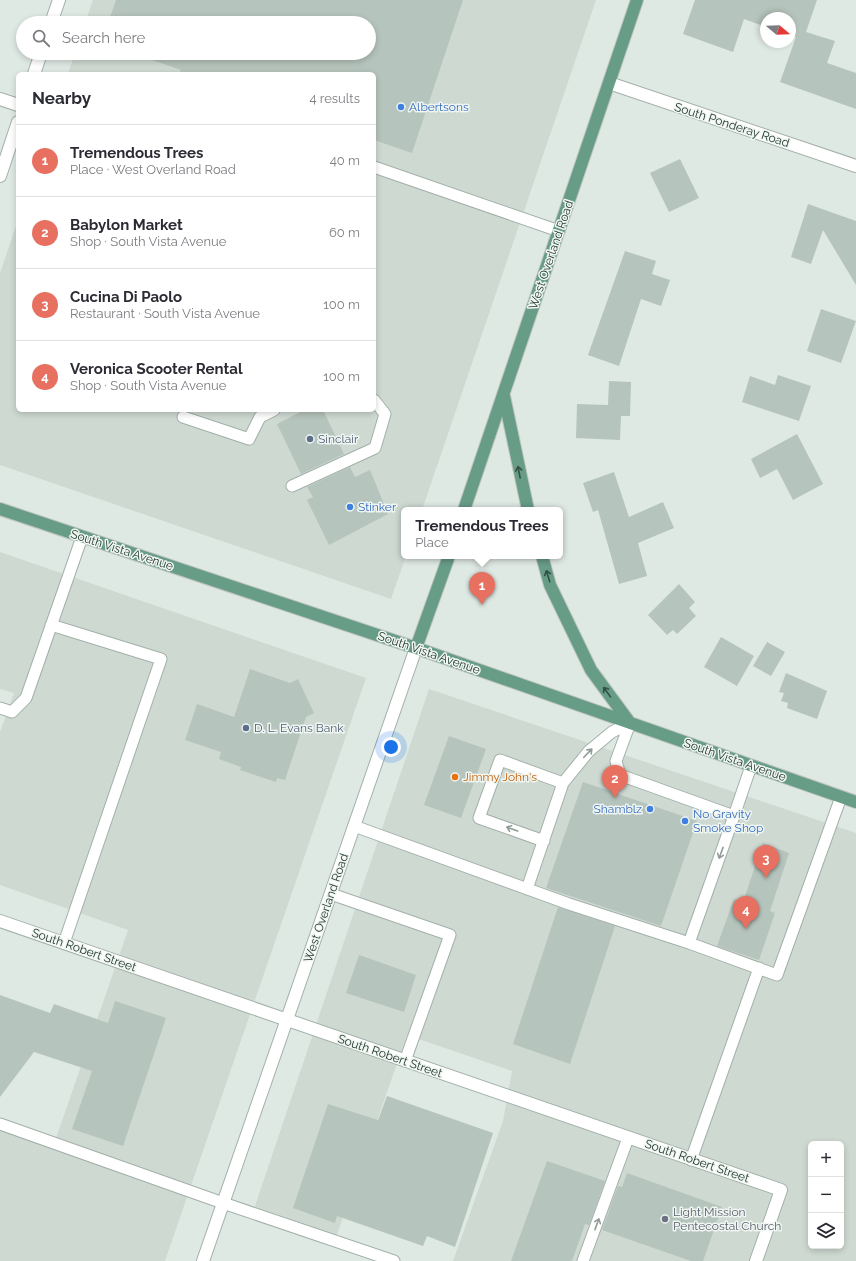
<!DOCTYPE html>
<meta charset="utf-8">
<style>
body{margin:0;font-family:Raleway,sans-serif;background:#f2f2f3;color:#2b2b33}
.controls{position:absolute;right:12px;bottom:12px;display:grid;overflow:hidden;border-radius:6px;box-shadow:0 2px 6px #0003}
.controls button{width:36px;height:36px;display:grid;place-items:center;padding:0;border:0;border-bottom:1px solid #e1e1e2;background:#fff;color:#2b2b33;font:20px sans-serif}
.compass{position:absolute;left:760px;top:12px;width:36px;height:36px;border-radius:50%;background:#fff;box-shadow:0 2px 6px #0003;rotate:109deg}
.you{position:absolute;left:391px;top:747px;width:14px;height:14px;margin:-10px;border:3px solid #fff;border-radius:50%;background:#1a73e8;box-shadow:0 0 0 6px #1a73e833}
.badge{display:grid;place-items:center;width:26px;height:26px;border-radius:50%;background:#e77060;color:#fff;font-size:13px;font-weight:700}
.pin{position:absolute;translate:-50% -33px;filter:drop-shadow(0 1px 2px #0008)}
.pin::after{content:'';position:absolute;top:21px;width:14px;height:12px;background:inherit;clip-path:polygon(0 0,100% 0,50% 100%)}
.popup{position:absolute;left:401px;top:507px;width:162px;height:52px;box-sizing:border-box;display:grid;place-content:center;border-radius:6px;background:#fff;filter:drop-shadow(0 1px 3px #0005);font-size:13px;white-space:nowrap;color:#7c7c81}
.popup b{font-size:15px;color:#2b2b33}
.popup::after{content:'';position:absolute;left:50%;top:100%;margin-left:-8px;border:8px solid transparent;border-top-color:#fff}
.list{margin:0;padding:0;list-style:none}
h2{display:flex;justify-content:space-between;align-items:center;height:52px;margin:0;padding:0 16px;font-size:17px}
h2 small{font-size:13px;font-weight:400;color:#7c7c81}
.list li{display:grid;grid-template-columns:26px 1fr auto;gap:12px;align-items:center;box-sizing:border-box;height:72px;padding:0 16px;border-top:1px solid #e1e1e2}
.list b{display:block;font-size:15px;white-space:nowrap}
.list p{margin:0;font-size:13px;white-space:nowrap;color:#7c7c81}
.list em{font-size:13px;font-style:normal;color:#7c7c81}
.icon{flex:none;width:22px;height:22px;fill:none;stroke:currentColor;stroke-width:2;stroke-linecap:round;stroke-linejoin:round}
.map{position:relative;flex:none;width:856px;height:1261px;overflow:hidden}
.search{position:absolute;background:#fff;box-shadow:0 2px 6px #0003;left:16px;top:16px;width:360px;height:44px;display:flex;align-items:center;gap:10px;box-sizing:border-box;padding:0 14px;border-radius:22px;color:#7c7c81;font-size:15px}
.panel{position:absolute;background:#fff;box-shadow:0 2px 6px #0003;left:16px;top:72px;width:360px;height:340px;border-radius:6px}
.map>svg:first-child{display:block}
.built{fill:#ced9d2;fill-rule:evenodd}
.building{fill:#b5c4bc}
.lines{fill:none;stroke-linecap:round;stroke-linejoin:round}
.service-casing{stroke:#a3b0aa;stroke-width:13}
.minor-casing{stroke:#a3b0aa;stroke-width:14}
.tertiary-casing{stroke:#a3b0aa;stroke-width:14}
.primary-casing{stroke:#bdc3c1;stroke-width:14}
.service{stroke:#fff;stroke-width:11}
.minor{stroke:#fff;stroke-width:12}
.tertiary{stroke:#fff;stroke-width:12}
.primary{stroke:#679c87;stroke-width:12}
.oneway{stroke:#335145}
.oneway2{stroke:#909c97}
.shop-dot{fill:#3f7fe0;stroke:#f0f6f2;stroke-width:1.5}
.service-dot{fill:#5c6f8a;stroke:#f0f6f2;stroke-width:1.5}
.food-dot{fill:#e8710a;stroke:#f0f6f2;stroke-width:1.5}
.worship-dot{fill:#6b7280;stroke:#f0f6f2;stroke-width:1.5}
.labels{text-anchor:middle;stroke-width:3;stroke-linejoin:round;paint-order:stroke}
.shop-label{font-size:12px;fill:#366cbe;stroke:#f0f6f2;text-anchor:start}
.street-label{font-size:12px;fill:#22382f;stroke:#f0f6f2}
.service-label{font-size:12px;fill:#4e5e75;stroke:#f0f6f2;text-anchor:start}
.food-label{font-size:12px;fill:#c56008;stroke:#f0f6f2;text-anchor:start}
.worship-label{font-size:12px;fill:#5b616d;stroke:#f0f6f2;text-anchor:start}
</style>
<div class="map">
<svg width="856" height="1261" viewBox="0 0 856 1261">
<rect width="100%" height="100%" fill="#dfe9e4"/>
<path class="built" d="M93,0H596L422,510H404V556H406L391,599L0,465V273L18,220V410H374V74H68L75,53H369V23H85Z
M0,552L366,678L165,1261H0V1129L53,1147L128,930L0,885V732L14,693L0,689Z
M429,689L856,833V1261H453L503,1121L512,1071L407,1035L333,1246L251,1218ZM811,1144H841V1246H811Z"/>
<path class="building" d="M116,0H463L412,153L374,140V74H179L181,70L132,53H369V23H108Z
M695,0H817L806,32L835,41L827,63L856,73V109L780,82L796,37L790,35V18H766V27L744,19L733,52L683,34Z
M680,159L699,198L669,212L650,173Z
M808,204L856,221V285L823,230L811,264L791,257Z
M625,251L656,261L652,274L670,280L661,306L641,299L619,366L588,355Z
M821,309L856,321L841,363L807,351Z
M778,375L811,386L799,421L742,402L750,376L775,385Z
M609,381L631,382L630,416H621L620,440L576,438L577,404L608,405Z
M304,410H323L344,454L301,474L277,424Z
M797,434L823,484L793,500L777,469L760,478L751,459Z
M350,467L355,477L370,470L388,514L329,545L307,500L313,497L307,487Z
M614,472L629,517L663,502L674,528L638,543L647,576L619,584L598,510L593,512L583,483Z
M679,584L695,602L689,608L696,616L677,634L673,630L667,635L648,615Z
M721,637L754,656L737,686L704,667Z
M767,642L785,652L771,676L753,666Z
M250,669L290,683L298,679L314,713L306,717L285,780L277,778L276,782L240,770L241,767L219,759L221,752L185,740L197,704L234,717Z
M786,673L827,691L817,719L787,708L788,703L781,701L784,693L779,692Z
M449,736L486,749L461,818L424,805Z
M583,782L697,821L661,926L546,888Z
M763,843L789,853L770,911L775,913L759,960L717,946L734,899L743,902Z
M558,907L615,926L570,1064L513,1044Z
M359,955L416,975L404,1012L346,993Z
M0,995L50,1013L54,1004L108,1023L115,1001L166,1018L123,1146L72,1129L92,1071L34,1052L0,1097Z
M387,1096L493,1133L455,1247L427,1236L423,1246L337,1216L335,1223L293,1208L328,1104L378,1120Z
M547,1161L605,1181L589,1225L585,1224L572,1261H511Z
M627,1173L722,1207L703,1261H691L602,1230L618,1186L622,1187Z"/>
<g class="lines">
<defs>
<path id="service" d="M374,167L559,231
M183,417L249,439L260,417L274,410
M292,486L375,448L385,414L374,400
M51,625L161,659L64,943
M0,708L12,712L26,698L82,537
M630,723L616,761L620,775L734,816L751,766
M354,826L569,904L689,943L777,975L841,797
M544,841L479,818L500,760L563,783
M527,889L563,783L589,751L612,732L630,723
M331,894L450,935L405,1061
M689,943L734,816
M0,1124L223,1203L394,1261
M691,1160L759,968
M583,1261L628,1138"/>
<path id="minor" d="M51,23L59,0
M34,74L41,53
M609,83L856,166
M0,99L18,105
M0,176L18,122
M0,921L781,1190L756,1261"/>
<path id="tertiary" d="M203,1261L416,648"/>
<path id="primary" d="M504,396L528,510
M0,509L416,648L856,802
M464,510L637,0
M542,556L550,585L591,670L630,723
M416,648L449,556"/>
</defs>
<use href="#service" class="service-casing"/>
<use href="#minor" class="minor-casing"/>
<use href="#tertiary" class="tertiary-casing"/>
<use href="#primary" class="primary-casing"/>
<use href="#service" class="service"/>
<use href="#minor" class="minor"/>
<use href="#tertiary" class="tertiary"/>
<use href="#primary" class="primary"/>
</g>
<defs><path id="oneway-shaft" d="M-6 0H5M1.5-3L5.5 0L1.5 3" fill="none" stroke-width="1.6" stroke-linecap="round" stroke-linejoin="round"/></defs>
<g class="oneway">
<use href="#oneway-shaft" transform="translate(519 472) rotate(-101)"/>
<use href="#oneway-shaft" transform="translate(548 576) rotate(-107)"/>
<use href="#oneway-shaft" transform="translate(607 692) rotate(-126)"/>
</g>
<g class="oneway2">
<use href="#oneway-shaft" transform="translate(588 753) rotate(-46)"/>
<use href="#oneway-shaft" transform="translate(512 829) rotate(-160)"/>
<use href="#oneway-shaft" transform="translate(721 853) rotate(110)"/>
<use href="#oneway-shaft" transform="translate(597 1224) rotate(-70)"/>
</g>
<g class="shop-dot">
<circle cx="401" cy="107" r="4"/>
<circle cx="350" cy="507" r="4"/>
<circle cx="650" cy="809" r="4"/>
<circle cx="685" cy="821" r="4"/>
</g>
<g class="service-dot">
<circle cx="310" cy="439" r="4"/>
<circle cx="246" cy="728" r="4"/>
</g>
<circle class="food-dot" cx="455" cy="777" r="4"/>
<circle class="worship-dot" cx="665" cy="1219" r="4"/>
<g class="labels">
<g class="shop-label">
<text x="409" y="111">Albertsons</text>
<text x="358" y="511">Stinker</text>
<text x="642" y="813" text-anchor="end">Shamblz</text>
<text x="693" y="818">No Gravity<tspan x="693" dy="14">Smoke Shop</tspan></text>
</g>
<g class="street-label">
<text transform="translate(732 125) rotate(18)" y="4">South Ponderay Road</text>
<text transform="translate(551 255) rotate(-71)" y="4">West Overland Road</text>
<text transform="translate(122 550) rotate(18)" y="4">South Vista Avenue</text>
<text transform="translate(429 653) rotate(19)" y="4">South Vista Avenue</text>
<text transform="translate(735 760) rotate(19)" y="4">South Vista Avenue</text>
<text transform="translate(326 908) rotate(-71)" y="4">West Overland Road</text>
<text transform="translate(84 950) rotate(19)" y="4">South Robert Street</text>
<text transform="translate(390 1056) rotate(19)" y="4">South Robert Street</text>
<text transform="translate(697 1161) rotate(19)" y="4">South Robert Street</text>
</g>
<g class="service-label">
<text x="318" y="443">Sinclair</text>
<text x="254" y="732">D. L. Evans Bank</text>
</g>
<g class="food-label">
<text x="463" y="781">Jimmy John's</text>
</g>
<g class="worship-label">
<text x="673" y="1216">Light Mission<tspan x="673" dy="14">Pentecostal Church</tspan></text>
</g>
</g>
</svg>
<div class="controls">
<button>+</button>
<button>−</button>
<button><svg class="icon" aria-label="layers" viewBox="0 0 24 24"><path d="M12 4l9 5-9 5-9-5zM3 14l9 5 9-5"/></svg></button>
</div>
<svg class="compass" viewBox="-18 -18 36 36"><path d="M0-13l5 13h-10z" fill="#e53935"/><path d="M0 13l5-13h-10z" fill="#7c7c81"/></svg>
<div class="you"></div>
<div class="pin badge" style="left:482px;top:605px">1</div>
<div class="popup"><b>Tremendous Trees</b>Place</div>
<div class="pin badge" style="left:615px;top:798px">2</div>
<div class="pin badge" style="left:766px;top:878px">3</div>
<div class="pin badge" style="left:746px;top:929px">4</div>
<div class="search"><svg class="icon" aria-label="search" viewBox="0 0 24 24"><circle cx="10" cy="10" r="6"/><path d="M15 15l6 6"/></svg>Search here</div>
<section class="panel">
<h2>Nearby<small>4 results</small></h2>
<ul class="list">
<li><span class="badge">1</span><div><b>Tremendous Trees</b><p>Place · West Overland Road</p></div><em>40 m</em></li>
<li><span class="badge">2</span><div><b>Babylon Market</b><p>Shop · South Vista Avenue</p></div><em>60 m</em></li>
<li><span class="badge">3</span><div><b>Cucina Di Paolo</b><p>Restaurant · South Vista Avenue</p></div><em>100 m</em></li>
<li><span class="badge">4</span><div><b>Veronica Scooter Rental</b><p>Shop · South Vista Avenue</p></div><em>100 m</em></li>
</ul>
</section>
</div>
